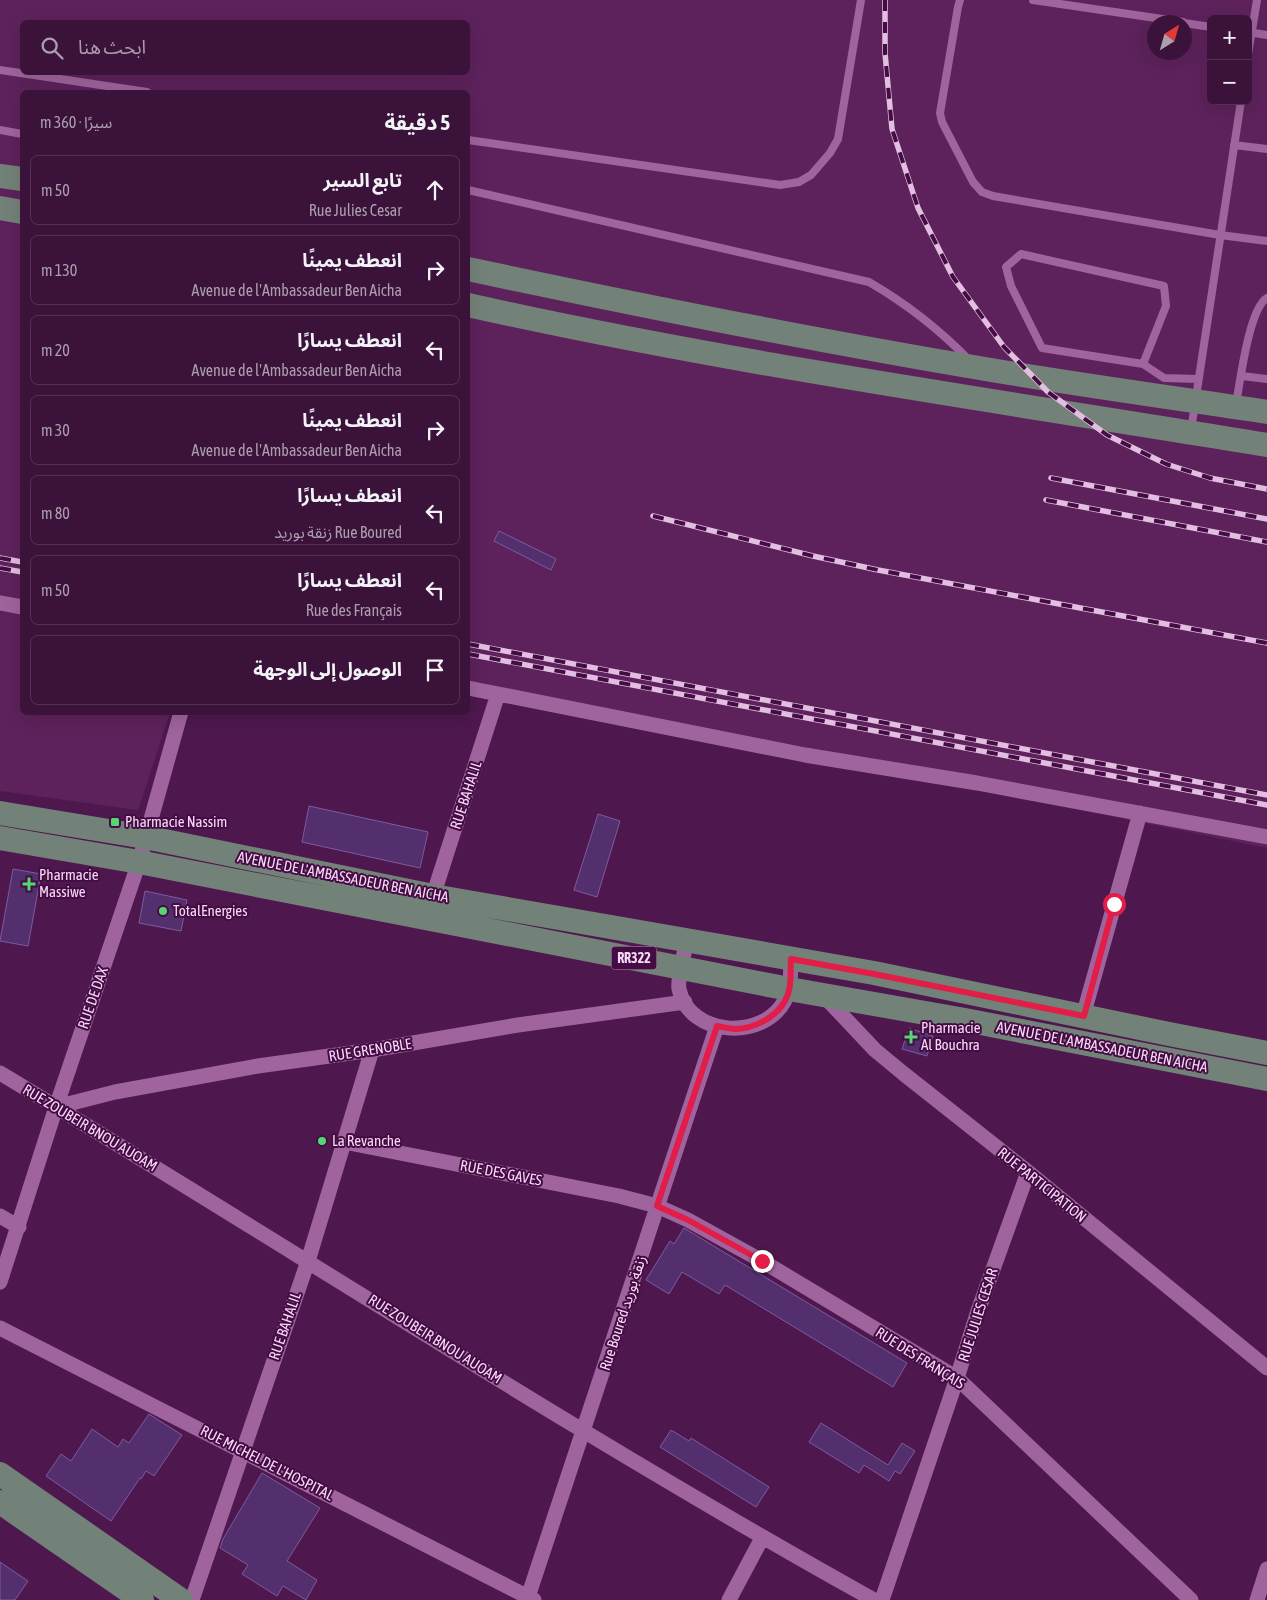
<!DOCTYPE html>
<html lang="ar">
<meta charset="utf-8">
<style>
body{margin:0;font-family:"Asap Condensed","Noto Sans Arabic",sans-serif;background:#411b42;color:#f1f3f6;direction:rtl}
.controls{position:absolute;right:15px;top:15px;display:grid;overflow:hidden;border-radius:8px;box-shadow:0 5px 20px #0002}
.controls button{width:45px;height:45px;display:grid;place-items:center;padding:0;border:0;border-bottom:1px solid #543254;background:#3a123a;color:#f1f3f6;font:25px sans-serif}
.compass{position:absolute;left:1147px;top:15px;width:45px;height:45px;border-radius:50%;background:#3a123a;box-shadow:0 5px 20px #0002;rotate:37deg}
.stop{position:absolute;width:15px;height:15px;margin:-11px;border:4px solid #e11d48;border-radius:50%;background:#fff}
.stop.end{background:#e11d48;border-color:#fff;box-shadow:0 1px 5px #0008}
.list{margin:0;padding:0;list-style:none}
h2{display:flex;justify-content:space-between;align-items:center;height:65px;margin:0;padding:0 20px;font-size:21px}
h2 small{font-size:16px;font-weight:400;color:#ab9eaf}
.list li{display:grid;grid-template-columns:32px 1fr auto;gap:15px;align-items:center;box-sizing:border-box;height:70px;margin:0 10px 10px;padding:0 10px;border:1px solid #543254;border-radius:8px}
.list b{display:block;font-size:19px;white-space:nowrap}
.list p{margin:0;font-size:16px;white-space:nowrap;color:#ab9eaf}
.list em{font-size:16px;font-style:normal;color:#ab9eaf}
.icon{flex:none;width:28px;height:28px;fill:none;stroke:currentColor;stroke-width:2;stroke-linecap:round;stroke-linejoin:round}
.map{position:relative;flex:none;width:1267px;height:1600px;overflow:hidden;direction:ltr}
.search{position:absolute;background:#3a123a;box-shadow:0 5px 20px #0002;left:20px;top:20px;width:450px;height:55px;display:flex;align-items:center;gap:12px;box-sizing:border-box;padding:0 18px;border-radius:8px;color:#ab9eaf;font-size:19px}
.panel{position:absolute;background:#3a123a;box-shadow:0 5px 20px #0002;left:20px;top:90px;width:450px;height:625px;border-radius:8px;direction:rtl}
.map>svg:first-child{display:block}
.built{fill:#5d225c;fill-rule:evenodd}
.building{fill:#532f6e;stroke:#7e5a9d}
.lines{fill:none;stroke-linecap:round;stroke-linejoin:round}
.lane{stroke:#9f649d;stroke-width:8}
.street{stroke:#9f649d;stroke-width:15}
.primary{stroke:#738278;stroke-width:24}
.rail-casing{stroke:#e2bee0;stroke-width:5.5}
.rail{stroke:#430c43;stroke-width:4;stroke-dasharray:11;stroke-linecap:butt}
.route{stroke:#e11d48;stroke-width:6}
.poi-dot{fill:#54d672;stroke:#430c43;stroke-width:2}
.labels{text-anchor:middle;stroke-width:4;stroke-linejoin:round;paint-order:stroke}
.shield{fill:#430c43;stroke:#c29bc1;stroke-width:1}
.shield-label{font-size:14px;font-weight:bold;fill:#f9d8f7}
.street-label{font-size:15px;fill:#f9d8f7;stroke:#430c43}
.poi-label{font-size:15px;fill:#f9d8f7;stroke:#430c43;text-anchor:start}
</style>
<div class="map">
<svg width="1267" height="1600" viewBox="0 0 1267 1600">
<rect width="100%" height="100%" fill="#4e184e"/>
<path class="built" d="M0,0H1267V848L468,686V92H22V712L170,713L138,810L0,791ZM1211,19H1248V101H1211ZM22,22H468V72H22ZM1154,22H1184V52H1154Z"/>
<path class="building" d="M499,531L556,559L551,570L494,541Z
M309,806L428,832L420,868L302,842Z
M598,814L620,821L597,897L574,890Z
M13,869L41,874L28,946L0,941Z
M145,891L187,900L181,931L139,923Z
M909,1028L933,1036L927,1056L902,1049Z
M684,1228L907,1363L893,1387L725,1285L719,1294L682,1272L669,1294L646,1280L670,1241L674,1244Z
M149,1414L182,1435L154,1476L146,1471L141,1479L140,1478L111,1521L46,1476L61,1454L71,1461L92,1429L118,1447L123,1439L129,1443Z
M821,1423L888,1465L902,1443L915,1451L900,1474L895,1471L889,1481L864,1465L859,1473L809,1442Z
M671,1430L689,1441L691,1438L769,1487L756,1507L660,1447Z
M262,1473L320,1508L287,1561L317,1580L306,1600L283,1586L277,1596L242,1574L248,1565L220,1548L223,1539Z
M0,1562L28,1581L15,1600H0Z"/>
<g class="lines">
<path class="lane" d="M960,0L958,7L940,113L942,122L973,182L982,192L993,196L1220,235L1267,241
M1033,0L1183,22
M1184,23L1211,27
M1248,32L1267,35
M1248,54L1257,0
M0,70L147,92
M0,130L22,134
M468,140L780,185L799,182L811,175L830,153L838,139L861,0
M1234,145L1267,149
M468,190L869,282C907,304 940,330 970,361
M1143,364L1166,306L1164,286L1021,254L1006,267L1011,286L1042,348L1143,364L1164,378L1198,379
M1242,376L1267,379
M1236,404C1240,383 1249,308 1267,298
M1191,430L1241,101"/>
<path class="street" d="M0,603L22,607
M468,688L805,755L977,783L1267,837
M433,896L498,694
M687,940C685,951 677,978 679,989C689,1037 764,1041 785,1000C792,988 790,972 791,959
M823,995L875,1050L904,1074L1028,1172L1267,1368
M1083,1016L1140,813
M0,1073C291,1248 577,1435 874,1600
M56,1107L115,1092L258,1066L372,1050L518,1025L685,1002
M344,1142L619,1196L657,1206L688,1220L762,1261L957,1378L1191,1600
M0,1216L19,1227
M0,1282L56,1107L139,862L181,712
M0,1328L534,1600
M192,1600L308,1261L372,1050
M527,1600L717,1026
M729,1600L762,1538
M882,1600L957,1378L978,1311L1028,1172
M1257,1600L1267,1569"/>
<path class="primary" d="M0,176L22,179
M0,208L22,212
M468,269C647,307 827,343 1009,373C1095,387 1181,399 1267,412
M468,305C732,364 1000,401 1267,445
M0,813L145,837L433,896L874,973L1169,1034L1267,1053
M0,838L139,862L789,989L965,1020L1267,1079
M0,1474L181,1600
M0,1502L142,1600"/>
<defs>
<path id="rail" d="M885,0V53L892,129L918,208L953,277L1004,347L1048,392L1107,435L1166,464L1210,478L1267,489
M1051,478L1267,519
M1046,500L1267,542
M653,516L813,556L878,570L1267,643
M0,558L22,562
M0,568L22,572
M468,644L1267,795
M468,654L1267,805"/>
</defs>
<use href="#rail" class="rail-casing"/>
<use href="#rail" class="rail"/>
</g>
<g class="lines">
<path class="route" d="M762,1261L688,1220L657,1206L717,1026C723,1027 730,1029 736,1029C757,1028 781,1015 788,994C792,983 790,970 791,959L874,974L1084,1016L1114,904"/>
</g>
<g class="poi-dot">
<rect x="110" y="817" width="10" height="10" rx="2.5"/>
<path d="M26.5 876.5h5v5h5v5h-5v5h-5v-5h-5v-5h5z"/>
<circle cx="163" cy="911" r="5"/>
<path d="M908.5 1029.5h5v5h5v5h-5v5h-5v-5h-5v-5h5z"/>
<circle cx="322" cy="1141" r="5"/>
</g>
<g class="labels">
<rect class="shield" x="611.5" y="946.5" width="45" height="23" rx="4"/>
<g class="shield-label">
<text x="634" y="963">RR322</text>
</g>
<g class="street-label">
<text transform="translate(466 795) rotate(-72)" y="5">RUE BAHALIL</text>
<text transform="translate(343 877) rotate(11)" y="5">AVENUE DE L'AMBASSADEUR BEN AICHA</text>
<text transform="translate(93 998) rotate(-71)" y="5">RUE DE DAX</text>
<text transform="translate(1102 1047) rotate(11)" y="5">AVENUE DE L'AMBASSADEUR BEN AICHA</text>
<text transform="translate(370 1050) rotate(-9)" y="5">RUE GRENOBLE</text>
<text transform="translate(90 1128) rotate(31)" y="5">RUE ZOUBEIR BNOU AUOAM</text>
<text transform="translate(501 1173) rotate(11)" y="5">RUE DES GAVES</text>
<text transform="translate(1042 1185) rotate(39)" y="5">RUE PARTICIPATION</text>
<text transform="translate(623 1313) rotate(-72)" y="5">Rue Boured زنقة بوريد</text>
<text transform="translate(978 1315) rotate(-72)" y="5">RUE JULIES CESAR</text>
<text transform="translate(285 1326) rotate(-71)" y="5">RUE BAHALIL</text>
<text transform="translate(435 1339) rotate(32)" y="5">RUE ZOUBEIR BNOU AUOAM</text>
<text transform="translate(920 1358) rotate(32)" y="5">RUE DES FRANÇAIS</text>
<text transform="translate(267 1463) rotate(27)" y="5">RUE MICHEL DE L'HOSPITAL</text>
</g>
<g class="poi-label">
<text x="125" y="827">Pharmacie Nassim</text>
<text x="39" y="880">Pharmacie<tspan x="39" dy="17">Massiwe</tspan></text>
<text x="173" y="916">TotalEnergies</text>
<text x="921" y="1033">Pharmacie<tspan x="921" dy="17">Al Bouchra</tspan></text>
<text x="332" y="1146">La Revanche</text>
</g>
</g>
</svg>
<div class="controls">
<button>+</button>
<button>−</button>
</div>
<svg class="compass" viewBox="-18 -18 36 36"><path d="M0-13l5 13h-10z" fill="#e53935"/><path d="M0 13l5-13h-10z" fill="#ab9eaf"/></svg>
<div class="stop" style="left:1114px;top:904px"></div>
<div class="stop end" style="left:762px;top:1261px"></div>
<div class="search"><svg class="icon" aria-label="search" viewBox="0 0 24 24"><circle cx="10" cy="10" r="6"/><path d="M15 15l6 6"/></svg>ابحث هنا</div>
<section class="panel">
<h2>5 دقيقة<small>سيرًا · 360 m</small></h2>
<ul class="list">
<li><svg class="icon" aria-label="ahead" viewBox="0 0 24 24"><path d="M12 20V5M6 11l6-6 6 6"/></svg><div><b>تابع السير</b><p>Rue Julies Cesar</p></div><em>50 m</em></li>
<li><svg class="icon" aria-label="right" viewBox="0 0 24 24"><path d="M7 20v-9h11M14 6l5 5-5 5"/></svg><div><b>انعطف يمينًا</b><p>Avenue de l'Ambassadeur Ben Aicha</p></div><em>130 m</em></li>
<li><svg class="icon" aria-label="left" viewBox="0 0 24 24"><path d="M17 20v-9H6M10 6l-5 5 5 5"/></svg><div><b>انعطف يسارًا</b><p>Avenue de l'Ambassadeur Ben Aicha</p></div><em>20 m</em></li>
<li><svg class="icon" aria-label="right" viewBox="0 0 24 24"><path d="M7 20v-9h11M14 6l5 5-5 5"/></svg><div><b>انعطف يمينًا</b><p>Avenue de l'Ambassadeur Ben Aicha</p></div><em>30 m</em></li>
<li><svg class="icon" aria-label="left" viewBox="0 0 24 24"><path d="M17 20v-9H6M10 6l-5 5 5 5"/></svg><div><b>انعطف يسارًا</b><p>Rue Boured زنقة بوريد</p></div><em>80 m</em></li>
<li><svg class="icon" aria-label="left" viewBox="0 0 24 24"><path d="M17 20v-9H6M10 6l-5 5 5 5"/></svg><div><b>انعطف يسارًا</b><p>Rue des Français</p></div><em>50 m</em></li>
<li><svg class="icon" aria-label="arrive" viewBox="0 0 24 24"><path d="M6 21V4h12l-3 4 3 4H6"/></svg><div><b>الوصول إلى الوجهة</b></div></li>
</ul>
</section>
</div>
